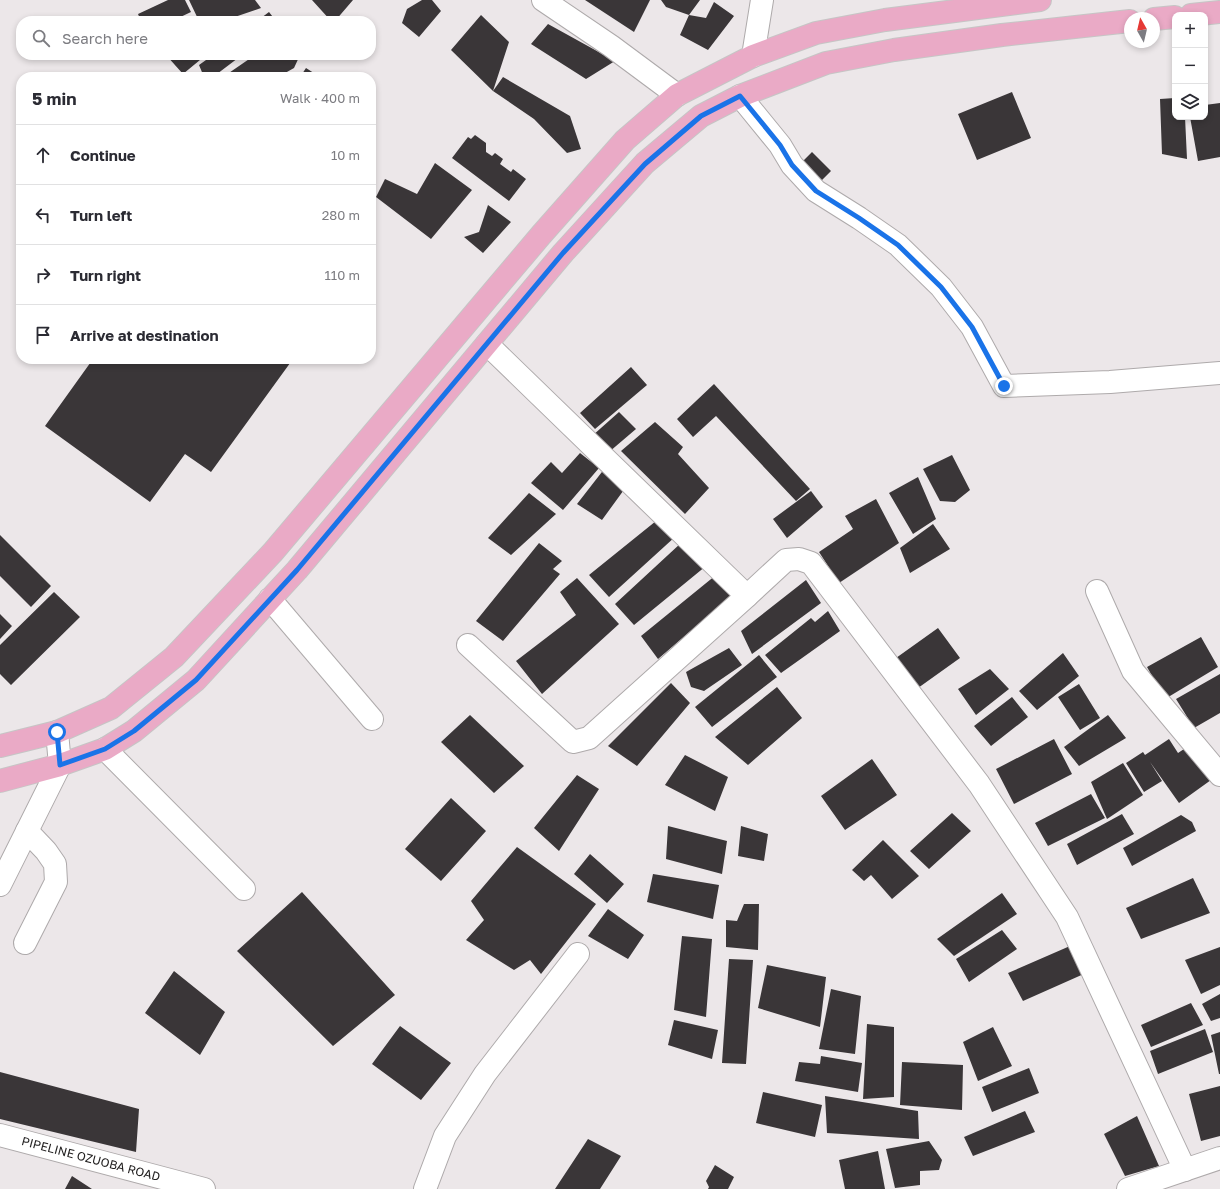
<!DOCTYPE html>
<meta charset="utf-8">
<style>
body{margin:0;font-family:"Golos Text",sans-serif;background:#f7f7f7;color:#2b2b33}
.controls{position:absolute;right:12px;top:12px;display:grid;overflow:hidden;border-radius:8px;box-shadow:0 2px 6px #0003}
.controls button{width:36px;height:36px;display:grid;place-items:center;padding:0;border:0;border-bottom:1px solid #e1e1e2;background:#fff;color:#2b2b33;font:20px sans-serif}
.compass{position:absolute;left:1124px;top:12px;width:36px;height:36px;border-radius:50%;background:#fff;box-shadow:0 2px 6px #0003;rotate:352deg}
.stop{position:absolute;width:12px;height:12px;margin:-9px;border:3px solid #1a73e8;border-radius:50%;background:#fff}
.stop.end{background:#1a73e8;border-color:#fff;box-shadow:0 1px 4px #0008}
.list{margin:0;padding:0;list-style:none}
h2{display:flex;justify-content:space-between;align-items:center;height:52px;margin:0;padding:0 16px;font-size:17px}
h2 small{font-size:13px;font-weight:400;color:#7c7c81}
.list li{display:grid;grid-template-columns:26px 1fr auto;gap:12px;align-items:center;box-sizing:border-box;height:60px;padding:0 16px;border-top:1px solid #e1e1e2}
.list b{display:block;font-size:15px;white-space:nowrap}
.list em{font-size:13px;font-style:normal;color:#7c7c81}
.icon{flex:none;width:22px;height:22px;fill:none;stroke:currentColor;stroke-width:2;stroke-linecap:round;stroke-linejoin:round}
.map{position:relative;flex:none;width:1220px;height:1189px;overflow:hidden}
.search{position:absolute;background:#fff;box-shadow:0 2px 6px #0003;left:16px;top:16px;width:360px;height:44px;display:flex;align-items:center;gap:10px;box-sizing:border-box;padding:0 14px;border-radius:16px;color:#7c7c81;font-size:15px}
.panel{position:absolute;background:#fff;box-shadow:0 2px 6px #0003;left:16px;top:72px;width:360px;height:292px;border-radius:16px}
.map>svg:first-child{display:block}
.building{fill:#3a3638}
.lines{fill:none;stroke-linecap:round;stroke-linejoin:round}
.minor-casing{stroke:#aeaaab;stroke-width:24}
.major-casing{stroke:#c6c5c5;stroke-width:24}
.minor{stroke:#fff;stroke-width:22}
.major{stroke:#eaaac6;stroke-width:22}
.route{stroke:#1a73e8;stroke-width:5}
.labels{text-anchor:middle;stroke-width:4;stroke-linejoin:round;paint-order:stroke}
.street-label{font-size:12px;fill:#222020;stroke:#f9f4f6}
</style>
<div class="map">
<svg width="1220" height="1189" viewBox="0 0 1220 1189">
<rect width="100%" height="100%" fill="#ece7e9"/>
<path class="building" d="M168,0H185L191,12L172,21H141L138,14Z
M189,0H255L261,8L223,21H199Z
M312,0H353L335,21H331Z
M422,0H432L441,11L419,37L402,23L407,9Z
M585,0H650L634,32Z
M661,0H700L689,15L666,7Z
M714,2L734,16L708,50L680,35L689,15L706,18Z
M269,12L276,21H257Z
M481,15L509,42L493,91L503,77L570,116L581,149L567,153L534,119L493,91L451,50Z
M548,24L615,61L586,79L531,44Z
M166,55H206L183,74Z
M213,55H242L213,77H204L199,65Z
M255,55H300L294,68L278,77H223Z
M306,68L320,77H300Z
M1012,92L1031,138L977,160L958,114Z
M1175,98V117H1185L1187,159L1162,154L1160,99Z
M1220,103V157L1198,161L1190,117H1205V105Z
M475,135L486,143V152L492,156L495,153L503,159L500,164L511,172L513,169L526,179L509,201L452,158L468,137L471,139Z
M812,152L831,171L818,184L798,166Z
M435,163L472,190L431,239L376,197L385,179L417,194Z
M488,205L511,222L483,253L464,237L479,232Z
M93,359H293L211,472L185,454L150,502L45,426Z
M631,367L647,385L595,429L580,413Z
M714,384L810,489L796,501L716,416L693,437L677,419Z
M619,412L636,429L609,452L592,436Z
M655,422L683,447L678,454L709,488L685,514L621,451Z
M580,453L599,468L563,510L531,483L551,462L562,473Z
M952,455L970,490L955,502L940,501L923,469Z
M605,468L626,487L602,520L577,504Z
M918,477L936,519L913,534L889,493Z
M811,491L823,507L787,538L773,519Z
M529,493L556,514L511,555L488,538Z
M876,499L899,543L839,583L819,552L853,529L845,516Z
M656,521L676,536L609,597L589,575Z
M933,524L950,549L910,573L900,548Z
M0,535L51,586L31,607L0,576Z
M539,543L562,561L553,569L560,574L503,641L476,621Z
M681,543L706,566L634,625L615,604Z
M716,575L735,593L658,659L641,636Z
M577,578L619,624L542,694L516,661L576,615L560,592Z
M806,580L821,603L752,654L741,631Z
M54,592L80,617L11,685L0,674V645Z
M828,611L840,631L781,673L765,655L811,618L815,622Z
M0,614L12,626L0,639Z
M938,628L960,658L918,688L896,658Z
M1201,637L1218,667L1165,699L1147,667Z
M729,648L742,665L704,691L691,687L686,672Z
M1063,653L1079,676L1037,710L1019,691Z
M759,655L777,677L712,727L695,707Z
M990,669L1009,689L976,715L958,689Z
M1220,674V713L1194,728L1176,699Z
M671,683L690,703L637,766L608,746Z
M1079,684L1100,718L1080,730L1058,697Z
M777,687L802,718L748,765L715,737Z
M1012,697L1028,717L991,746L974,726Z
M470,715L524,766L494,793L441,742Z
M1108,715L1126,738L1079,766L1064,747Z
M1054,739L1072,774L1014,804L996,769Z
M1169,739L1178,753L1187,747L1211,780L1179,803L1150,762L1162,781L1144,792L1126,763L1143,752L1145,755Z
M685,755L728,777L715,811L665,785Z
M872,759L897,795L845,830L821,796Z
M1123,763L1143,795L1107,819L1091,782Z
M577,775L599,789L559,851L534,828Z
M1091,794L1105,818L1048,846L1035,823Z
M451,798L486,831L441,881L405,849Z
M952,813L971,831L929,869L910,851Z
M1122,814L1134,834L1077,865L1067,844Z
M1181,815L1192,822L1196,831L1132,866L1123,848Z
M668,826L727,841L722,874L666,859Z
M741,826L768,834L764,861L738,856Z
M883,840L919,876L892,899L871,875L864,881L852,870Z
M517,847L596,904L541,974L530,960L514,970L466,940L484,920L471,901Z
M590,854L624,884L607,903L574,874Z
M653,874L719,885L713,919L647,902Z
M1193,878L1210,913L1141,939L1126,908Z
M302,892L395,995L333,1046L237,951Z
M1002,893L1017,914L954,956L937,939Z
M744,904H759L758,950L726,947V920L737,921Z
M608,909L644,935L628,959L588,936Z
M1002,930L1017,949L969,982L956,959Z
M682,936L712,939L706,1017L674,1010Z
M1070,946L1086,973L1023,1001L1008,973Z
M1220,947V985L1201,994L1185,960Z
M729,959L753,960L746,1064L722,1063Z
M767,965L826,977L820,1027L758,1008Z
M174,971L225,1012L200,1055L145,1013Z
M831,989L861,996L855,1054L819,1049Z
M1220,994V1018L1211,1021L1202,1004Z
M1191,1003L1203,1025L1151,1047L1141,1025Z
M674,1020L718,1030L712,1059L668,1045Z
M867,1024L894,1027V1097L863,1099Z
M400,1026L451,1063L421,1100L372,1064Z
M993,1027L1012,1066L978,1081L963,1042Z
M1205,1029L1213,1052L1158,1074L1150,1051Z
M1220,1032V1074H1219L1211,1035Z
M821,1056L862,1063L858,1092L795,1081L799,1062L820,1064Z
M902,1062L963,1065L962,1110L900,1105Z
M1029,1068L1039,1093L992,1112L982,1087Z
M0,1072L139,1109L136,1152L0,1119Z
M1220,1086V1136L1201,1141L1189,1094Z
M763,1092L822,1105L815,1137L756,1123Z
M825,1096L918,1111L919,1139L827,1133Z
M1025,1111L1035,1132L973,1156L964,1137Z
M1137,1116L1159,1166L1125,1176L1104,1134Z
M588,1139L621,1156L600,1189H555Z
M929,1141L942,1160L939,1170L920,1171V1185L895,1188L886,1149Z
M878,1151L885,1189H845L839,1160Z
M715,1165L734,1177L728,1189H708L709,1187L706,1181Z
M72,1176L92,1189H65Z"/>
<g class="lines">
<defs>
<g id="minor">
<path d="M543,0L611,46L677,95"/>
<path d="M753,56L762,0"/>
<path d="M740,96L780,145L792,165L816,191L859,218L898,245L941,287L972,327L1004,386L1110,382L1220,373"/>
<path d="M487,344L747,596L786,560L799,559L811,563L979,784L1067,917L1185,1170"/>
<path d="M1097,591L1133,671L1220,775"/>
<path d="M270,599L372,719"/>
<path d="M468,645L573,742L589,738L747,596"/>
<path d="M105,749L244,889"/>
<path d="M0,885L60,765L57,732"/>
<path d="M25,943L56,882L55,864L46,851L27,831"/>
<path id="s1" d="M0,1135L204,1189"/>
<path d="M425,1189L445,1136L485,1074L578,954"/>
<path d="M1128,1189L1220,1158"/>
</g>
<path id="major" d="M1191,15L1220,12
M1154,19L1175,17
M0,746L57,732L111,708L174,657L273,552L541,235L625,140L677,95L753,56L816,33L885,20L1040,0
M0,781L60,765L105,749L134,731L196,680L297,570L563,253L645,163L701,116L740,96L826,63L894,50L1002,35L1130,21"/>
</defs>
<use href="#minor" class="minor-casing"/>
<use href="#major" class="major-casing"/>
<use href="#minor" class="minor"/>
<use href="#major" class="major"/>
</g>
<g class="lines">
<path class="route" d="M57,732L60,765L105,749L134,731L196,680L297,570L563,253L645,164L701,116L740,96L780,145L792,165L816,191L859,218L898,245L941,287L972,327L1004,386"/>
</g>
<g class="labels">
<g class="street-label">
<text dy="4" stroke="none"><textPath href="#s1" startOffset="94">PIPELINE OZUOBA ROAD</textPath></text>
</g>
</g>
</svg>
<div class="controls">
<button>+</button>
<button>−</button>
<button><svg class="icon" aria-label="layers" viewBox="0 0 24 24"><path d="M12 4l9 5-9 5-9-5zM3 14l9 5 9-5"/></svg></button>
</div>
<svg class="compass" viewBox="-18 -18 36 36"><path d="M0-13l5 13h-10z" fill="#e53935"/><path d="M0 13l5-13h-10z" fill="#7c7c81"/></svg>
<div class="stop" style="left:57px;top:732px"></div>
<div class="stop end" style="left:1004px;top:386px"></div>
<div class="search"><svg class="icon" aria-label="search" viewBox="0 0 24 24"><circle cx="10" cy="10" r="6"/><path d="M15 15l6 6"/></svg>Search here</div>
<section class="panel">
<h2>5 min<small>Walk · 400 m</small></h2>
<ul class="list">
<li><svg class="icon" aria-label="ahead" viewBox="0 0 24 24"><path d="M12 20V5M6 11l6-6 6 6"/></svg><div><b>Continue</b></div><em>10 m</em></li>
<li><svg class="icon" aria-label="left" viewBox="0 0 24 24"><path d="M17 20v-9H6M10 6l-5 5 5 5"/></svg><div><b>Turn left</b></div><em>280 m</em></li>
<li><svg class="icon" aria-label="right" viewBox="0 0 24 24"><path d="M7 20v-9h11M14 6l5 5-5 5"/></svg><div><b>Turn right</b></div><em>110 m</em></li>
<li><svg class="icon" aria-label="arrive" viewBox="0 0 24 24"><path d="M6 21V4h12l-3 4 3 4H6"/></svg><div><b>Arrive at destination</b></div></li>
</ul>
</section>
</div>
